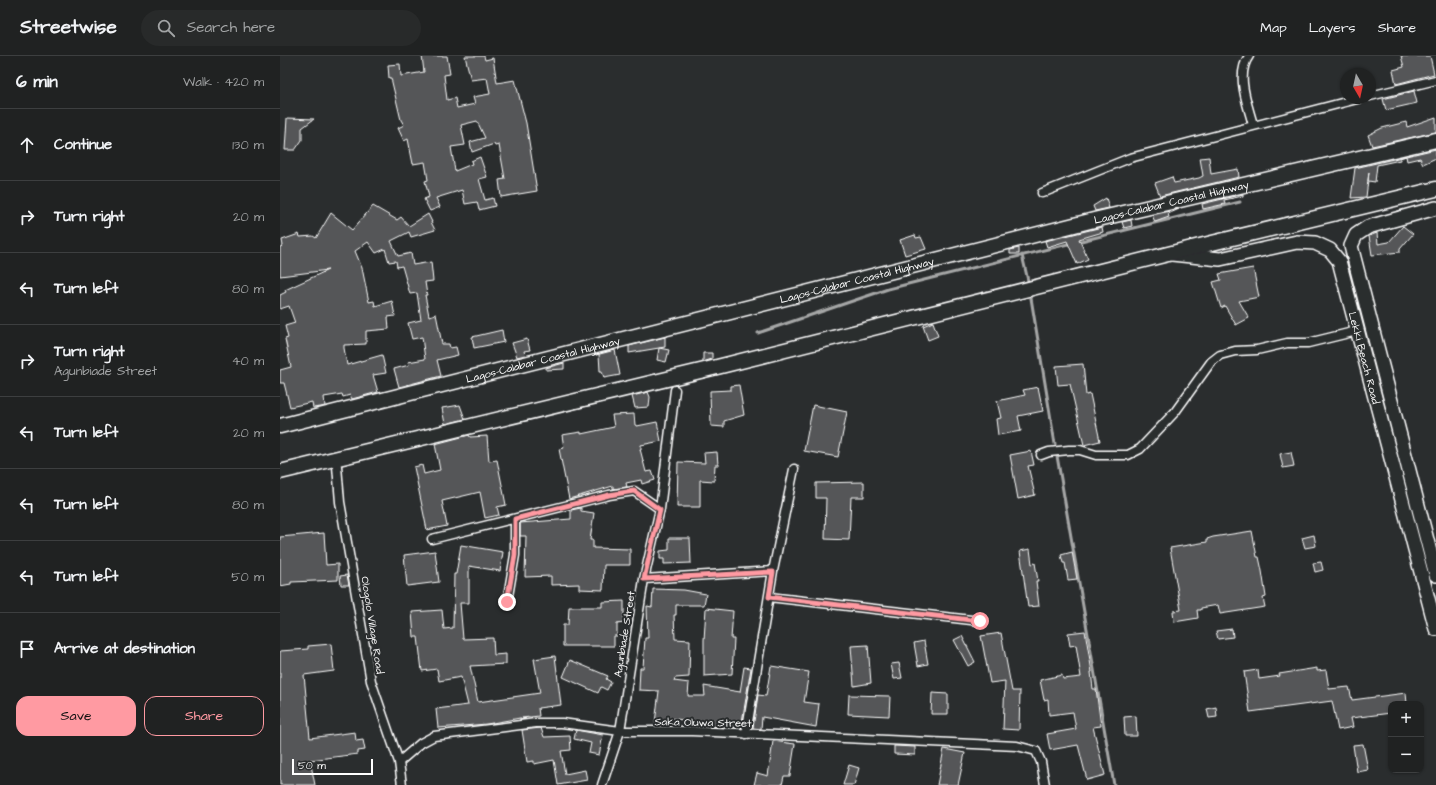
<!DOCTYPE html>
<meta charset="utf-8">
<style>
body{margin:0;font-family:"Architects Daughter",sans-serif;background:#282a2a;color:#f1f3f6}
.controls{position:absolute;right:12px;bottom:12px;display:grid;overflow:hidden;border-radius:8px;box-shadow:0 1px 3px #0004}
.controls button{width:36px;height:36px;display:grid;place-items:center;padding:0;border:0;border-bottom:1px solid #3d3f40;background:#202222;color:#f1f3f6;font:20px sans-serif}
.compass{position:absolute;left:1060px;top:12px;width:36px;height:36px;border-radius:50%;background:#202222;box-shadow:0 1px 3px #0004;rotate:171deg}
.scale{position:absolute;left:12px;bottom:10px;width:81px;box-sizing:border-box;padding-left:4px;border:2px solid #fff;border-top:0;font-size:11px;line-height:14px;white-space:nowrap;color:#fff;-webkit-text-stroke:3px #2a2d2e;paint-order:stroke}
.stop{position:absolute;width:12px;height:12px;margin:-9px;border:3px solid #ff9aa2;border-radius:50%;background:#fff}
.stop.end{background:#ff9aa2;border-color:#fff;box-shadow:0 1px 4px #0008}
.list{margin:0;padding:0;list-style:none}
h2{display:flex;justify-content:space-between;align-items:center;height:52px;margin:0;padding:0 16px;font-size:17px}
h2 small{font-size:13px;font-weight:400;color:#a2a4a5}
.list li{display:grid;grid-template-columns:26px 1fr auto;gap:12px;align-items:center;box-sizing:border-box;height:72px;padding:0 16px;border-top:1px solid #3d3f40}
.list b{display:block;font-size:15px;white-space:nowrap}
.list p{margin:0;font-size:13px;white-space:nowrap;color:#a2a4a5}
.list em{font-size:13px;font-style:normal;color:#a2a4a5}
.actions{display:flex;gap:8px;padding:12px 16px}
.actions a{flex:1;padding:9px 0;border:1px solid #ff9aa2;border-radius:12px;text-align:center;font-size:14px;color:#ff9aa2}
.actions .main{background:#ff9aa2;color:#111}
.icon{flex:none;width:22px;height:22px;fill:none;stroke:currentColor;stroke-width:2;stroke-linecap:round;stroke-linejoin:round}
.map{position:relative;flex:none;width:1156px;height:729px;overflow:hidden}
header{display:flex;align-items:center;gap:24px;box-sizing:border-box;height:56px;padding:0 20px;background:#202222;border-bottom:1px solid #3d3f40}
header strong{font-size:19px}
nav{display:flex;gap:22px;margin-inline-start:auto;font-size:14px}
.search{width:280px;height:36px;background:#282a2a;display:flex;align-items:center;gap:10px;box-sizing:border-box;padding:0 14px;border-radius:22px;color:#a2a4a5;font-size:15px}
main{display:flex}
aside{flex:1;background:#202222}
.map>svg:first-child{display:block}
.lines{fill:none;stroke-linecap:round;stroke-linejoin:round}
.stream{stroke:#a6a7a7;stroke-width:3}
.building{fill:#555758;stroke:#fff}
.minor-casing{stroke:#fff;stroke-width:11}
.primary-casing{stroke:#fff;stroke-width:16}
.trunk-casing{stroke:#fff;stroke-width:17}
.minor{stroke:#2a2d2e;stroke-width:8}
.primary{stroke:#2a2d2e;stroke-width:13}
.trunk{stroke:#2a2d2e;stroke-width:14}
.route{stroke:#ff9aa2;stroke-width:5}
.labels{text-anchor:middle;stroke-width:4;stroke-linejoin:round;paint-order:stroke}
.street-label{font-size:11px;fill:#fff;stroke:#2a2d2e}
</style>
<header>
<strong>Streetwise</strong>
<div class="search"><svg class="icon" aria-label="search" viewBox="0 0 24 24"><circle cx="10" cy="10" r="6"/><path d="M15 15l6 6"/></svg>Search here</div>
<nav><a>Map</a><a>Layers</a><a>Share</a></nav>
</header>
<main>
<aside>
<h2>6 min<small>Walk · 420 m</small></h2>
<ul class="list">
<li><svg class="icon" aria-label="ahead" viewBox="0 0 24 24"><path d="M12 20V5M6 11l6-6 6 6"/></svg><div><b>Continue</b></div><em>130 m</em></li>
<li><svg class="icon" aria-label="right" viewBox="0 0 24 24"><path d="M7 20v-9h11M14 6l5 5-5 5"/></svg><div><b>Turn right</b></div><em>20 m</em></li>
<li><svg class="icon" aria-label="left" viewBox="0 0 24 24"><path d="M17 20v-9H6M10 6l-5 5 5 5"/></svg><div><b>Turn left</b></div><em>80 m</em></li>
<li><svg class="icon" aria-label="right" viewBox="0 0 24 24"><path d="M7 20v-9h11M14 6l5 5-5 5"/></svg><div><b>Turn right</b><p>Agunbiade Street</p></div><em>40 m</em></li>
<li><svg class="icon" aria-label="left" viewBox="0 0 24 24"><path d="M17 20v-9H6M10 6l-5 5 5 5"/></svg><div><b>Turn left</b></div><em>20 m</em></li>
<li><svg class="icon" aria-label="left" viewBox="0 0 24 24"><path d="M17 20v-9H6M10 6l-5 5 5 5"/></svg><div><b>Turn left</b></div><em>80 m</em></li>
<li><svg class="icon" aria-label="left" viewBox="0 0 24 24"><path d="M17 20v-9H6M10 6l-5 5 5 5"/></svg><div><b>Turn left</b></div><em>50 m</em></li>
<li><svg class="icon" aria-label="arrive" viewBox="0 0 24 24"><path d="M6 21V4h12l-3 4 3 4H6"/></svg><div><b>Arrive at destination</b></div></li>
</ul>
<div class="actions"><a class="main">Save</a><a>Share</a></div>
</aside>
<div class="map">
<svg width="1156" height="729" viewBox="0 0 1156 729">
<rect width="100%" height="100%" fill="#2a2d2e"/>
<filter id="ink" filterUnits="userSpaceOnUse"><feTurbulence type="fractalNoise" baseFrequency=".025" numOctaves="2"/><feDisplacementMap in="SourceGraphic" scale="8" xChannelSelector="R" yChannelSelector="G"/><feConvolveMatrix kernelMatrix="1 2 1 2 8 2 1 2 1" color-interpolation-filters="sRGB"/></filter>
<g filter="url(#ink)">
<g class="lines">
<path class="stream" d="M797,186L960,146
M742,199L749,229
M750,236L775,388
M478,277L608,233L792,187
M777,400L834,729"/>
</g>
<path class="building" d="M142,0H167L170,18L164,19L167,44L175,42L177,52L195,48L193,41L210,38L207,22L191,24L185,0H204L205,4L213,2L217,27L235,24L246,67L257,135L221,141L219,124L225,123L219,89L215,90L214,88L192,96L190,86L205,82L197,65L181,69L185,89L171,91L175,115L192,108L191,105L200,101L207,121L199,123L205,144L213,142L215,150L199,154L197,146L185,148L182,134L156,142L160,151L150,155L144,143L149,141L145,125L148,124L145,106L133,108L128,83L124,85L118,72L124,69L121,64L111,22H109L108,9L120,8L121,20L144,16Z
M1121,0H1150L1154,18L1116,28L1113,14L1124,11Z
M1134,35L1137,47L1106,54L1103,43Z
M1156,61V76L1092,90L1088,79L1102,72L1126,66L1127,71Z
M7,62L34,63L22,72V84L15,94H5Z
M1156,93V102L1143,108L1140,102L1127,105L1126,100L1120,102V104L1097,109L1095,126L1088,125L1089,116L1086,141L1071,142L1075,112Z
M929,101L931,118L958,113L959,121L880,140L875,127L892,121L894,127L919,122L923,120L920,102Z
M963,138V140L944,144L945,148L923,153L922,148Z
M826,142L829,152L815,155L813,150Z
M93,150L117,164L121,161L129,170L148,158L152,166H151L155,174L131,181L129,176L111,185L118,200L131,197L133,209L151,206L153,225L145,226L147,239H145L149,260L156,258L162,288H169L170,292L176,291L178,299L157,304L161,320L119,331L114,313L129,309L128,306L145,303L142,281L132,283L128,267L141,264L137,237L130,238L122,210L117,211L116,205L109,206L105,193L96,197L88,186L75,195L82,212L89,246L94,245L95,250L112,245L115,260L108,261L109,273L86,275V288L64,289V292L67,309L102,299L106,317L93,319L98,336L72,343L70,339L63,341L62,338L44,341L45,350L41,351L33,352L32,346L10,351L4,327H0V314L11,311L5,283L8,282L5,270L15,267L9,250L0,253V239L6,236L5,234L48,214L0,220V191L3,190L2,184L19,178L20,181L33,180L36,182L51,157L72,174Z
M899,153L888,158L889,161L875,166L872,159Z
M851,164L852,170L844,172L842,166Z
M1123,170L1133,178L1120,193V196L1092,199L1089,180L1097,177L1098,188L1109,186Z
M822,171L823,176L799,183L808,203L797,208L787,185L767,191L765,185Z
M635,179L636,182L641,181L646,193L625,199L620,184Z
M739,192V198H730V194Z
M973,212L979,241L959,245L969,262L956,269L945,250L941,252L933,226L941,224L939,218Z
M653,266L658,280L648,284L643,270Z
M222,274L224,286L194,292L192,281Z
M385,281V291L349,297V290Z
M247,283L250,294L244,295L245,299L237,301L232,287Z
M379,292L389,294L386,306L377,304Z
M335,294L340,319L324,322L322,315H320L319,298L316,299Z
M423,297H432V303L423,306Z
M284,307V313L266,314V312Z
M803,308L806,339L810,338L820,385L804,389L790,328L778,329L776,310Z
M459,329L464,359L444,365V371L431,370L430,335L451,334V330Z
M758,331L763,355L738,360L741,375L718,379L716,363L721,362L717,345L745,339L743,334Z
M368,336L370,341L369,351L355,352L352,340Z
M180,349L185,363L165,368L162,352Z
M533,349L567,356L558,401L524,395Z
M354,358L355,369L357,370L377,366L381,385L361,389V393H360L366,416L372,415L375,424L362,428L361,424L346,427L347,431L333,433V430L289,443L279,393L284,392L282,379L301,376V378L334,371L332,359Z
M189,379L190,381L207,380L209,405L217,404L226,449L217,451L219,459L205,462L200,436L162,445L167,470L147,474L134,411L142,409L144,418L160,414L155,388Z
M751,395L754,409L748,410L755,439L738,443L730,399Z
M437,396L438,409H435L434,425L420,424V451H397L398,406L425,407L424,397Z
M1011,396L1014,410L1003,412L1000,398Z
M584,426V441H571L569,484L545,483L546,442H536V427Z
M301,452V455L314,457L310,484H313V492L350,493V509H324L323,534L299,533V528L271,529V520L245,521L246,480H240V467L291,463V454Z
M972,475L977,501H979L982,515L986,541L983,542L985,551L940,558L938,549L921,552V554H917L918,562L894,566L893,555L901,554L890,492L927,486V483L933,481Z
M44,477L46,509L58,508V524L11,526V528L0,530V481Z
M1034,479L1036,490L1025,492L1022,482Z
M389,482H410L411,507L384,508V503H380V495L389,494Z
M181,489L223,496L220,515L189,510V547H180L183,583L213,582L214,599L226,598V608L190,610L198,646L260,637L254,603L275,600L281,649L258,652L259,660L242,662L246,663L240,664V662L207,668L158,672L156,653L188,649L181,621L159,625L157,613L142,615L138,581H134L132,556L162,554L164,573L173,572L174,518H176Z
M750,493L752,508L755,507L758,525H756L759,550L748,551L740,495Z
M155,495L159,526L127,530L124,499Z
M792,496L797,523L788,524L785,507H783L781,499Z
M1041,506L1043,514L1035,516L1033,507Z
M67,519L69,529H61L60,520Z
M373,533L404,534L426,538L424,549H396V559H394L395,583L410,584L409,621L395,622L394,625L409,627L408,640H425L424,630L460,636L464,611L471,612L461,672L423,670V667L389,662V669L375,667L379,635L359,634L360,612H363L365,582H368L367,550L372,551Z
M344,545V567L337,568V580H334V590H283V569H288L289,551H322V546Z
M426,552L453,555L451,583H454L452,618L424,620V584Z
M952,573L953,581L938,583L936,575Z
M805,575L812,616H811L813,633H816L821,670L813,671L825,719L807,724L798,689L770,694L767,678L796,673L793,656L769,659L768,643L764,644L760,624L782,619L783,623L801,621L796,589L790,590L788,577Z
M721,577L732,635H740L739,674L723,673L725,625L710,627L701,580Z
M682,580L695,606L688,610L674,584Z
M644,585L648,608L638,610L634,587Z
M51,588L54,615L24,619L30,682L75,676L76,685L83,684L85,694L78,695V698L30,704L35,729H0V595L28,593V590Z
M588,589L591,627L574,630L571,590Z
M290,604L328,620L326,623L331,626L327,634L321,631L318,637L283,621Z
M619,607L622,622L614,623L611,608Z
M491,610L529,616L524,646L539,648L536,671L482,661L481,673L473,672L478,639L486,640Z
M1037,612V615L1046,614L1049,633L1069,631L1072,644L1126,637L1127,648H1111V657L1071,662L1073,671L1058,674L1052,645L970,656L964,616L978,614L979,623L1000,620L999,618Z
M652,637L668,638V658H651Z
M569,639L610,640L609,660L568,658Z
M936,651L937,661L929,662L927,653Z
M856,660L857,680H845L844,661Z
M261,672L264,681L290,680L291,694L281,695L285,718L305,714L307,724L278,729L274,704L254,708V705L247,706L242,674Z
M296,674L323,679L319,699L309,697L311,687L294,683Z
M493,685L515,688L510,720H504L502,729H474L477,717L488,720Z
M1083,688L1088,714L1077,716L1073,689Z
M614,690L635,691V699L614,698Z
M664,693L685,697L678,729H657Z
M569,709L579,712L574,729H563Z"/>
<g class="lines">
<defs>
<path id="minor" d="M969,0C955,19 968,49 973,69
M1090,40L1156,24
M762,137L850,102L1081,42
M761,399L769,396L789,394H800L816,399H848L860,393L895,356L931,306L940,299L955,295L977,294L1007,287H1028L1077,275
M57,410L60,446L91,625L119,706L122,729
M152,483L329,439L354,435L380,453
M364,523L493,515
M489,541L700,565
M227,546L235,499V463
M466,678L493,515L514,413
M119,706L141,687L154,680L256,667H282L340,675H412L737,690L756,695L761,706L765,729
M322,729L340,675L364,523L380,453L395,334"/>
<g id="primary">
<path d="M1156,152L1088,171L1076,179L1071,190L1156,519"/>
<path id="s1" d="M892,198L940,203L1017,186L1035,187L1050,194L1059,205L1156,573"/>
</g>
<g id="trunk">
<path id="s2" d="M0,370L814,164L1156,84"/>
<path d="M0,416L437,311L932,187L1156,133"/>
</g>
</defs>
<use href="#minor" class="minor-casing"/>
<use href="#primary" class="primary-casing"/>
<use href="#trunk" class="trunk-casing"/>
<use href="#minor" class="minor"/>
<use href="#primary" class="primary"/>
<use href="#trunk" class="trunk"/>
</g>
</g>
<g class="lines" filter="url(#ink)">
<path class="route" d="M227,546L235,499V463L329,439L354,435L380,454L364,523L493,516L489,541L700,565"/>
</g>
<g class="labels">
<g class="street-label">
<text dy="4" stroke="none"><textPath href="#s2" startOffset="919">Lagos-Calabar Coastal Highway</textPath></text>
<text dy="4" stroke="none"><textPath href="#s2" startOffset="595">Lagos-Calabar Coastal Highway</textPath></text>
<text dy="4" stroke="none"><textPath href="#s2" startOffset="271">Lagos-Calabar Coastal Highway</textPath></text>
<text dy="4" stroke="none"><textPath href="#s1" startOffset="276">Lekki Beach Road</textPath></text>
<text transform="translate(93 569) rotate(81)" y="4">Ologolo Village Road</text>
<text transform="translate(344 578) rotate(-81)" y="4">Agunbiade Street</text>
<text transform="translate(423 666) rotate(1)" y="4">Saka Oluwa Street</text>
</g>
</g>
</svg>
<div class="controls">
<button>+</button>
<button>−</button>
</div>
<svg class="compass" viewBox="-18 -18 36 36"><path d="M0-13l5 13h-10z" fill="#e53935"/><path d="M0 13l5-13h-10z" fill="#a2a4a5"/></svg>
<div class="scale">50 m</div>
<div class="stop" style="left:700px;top:565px"></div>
<div class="stop end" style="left:227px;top:546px"></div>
</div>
</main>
